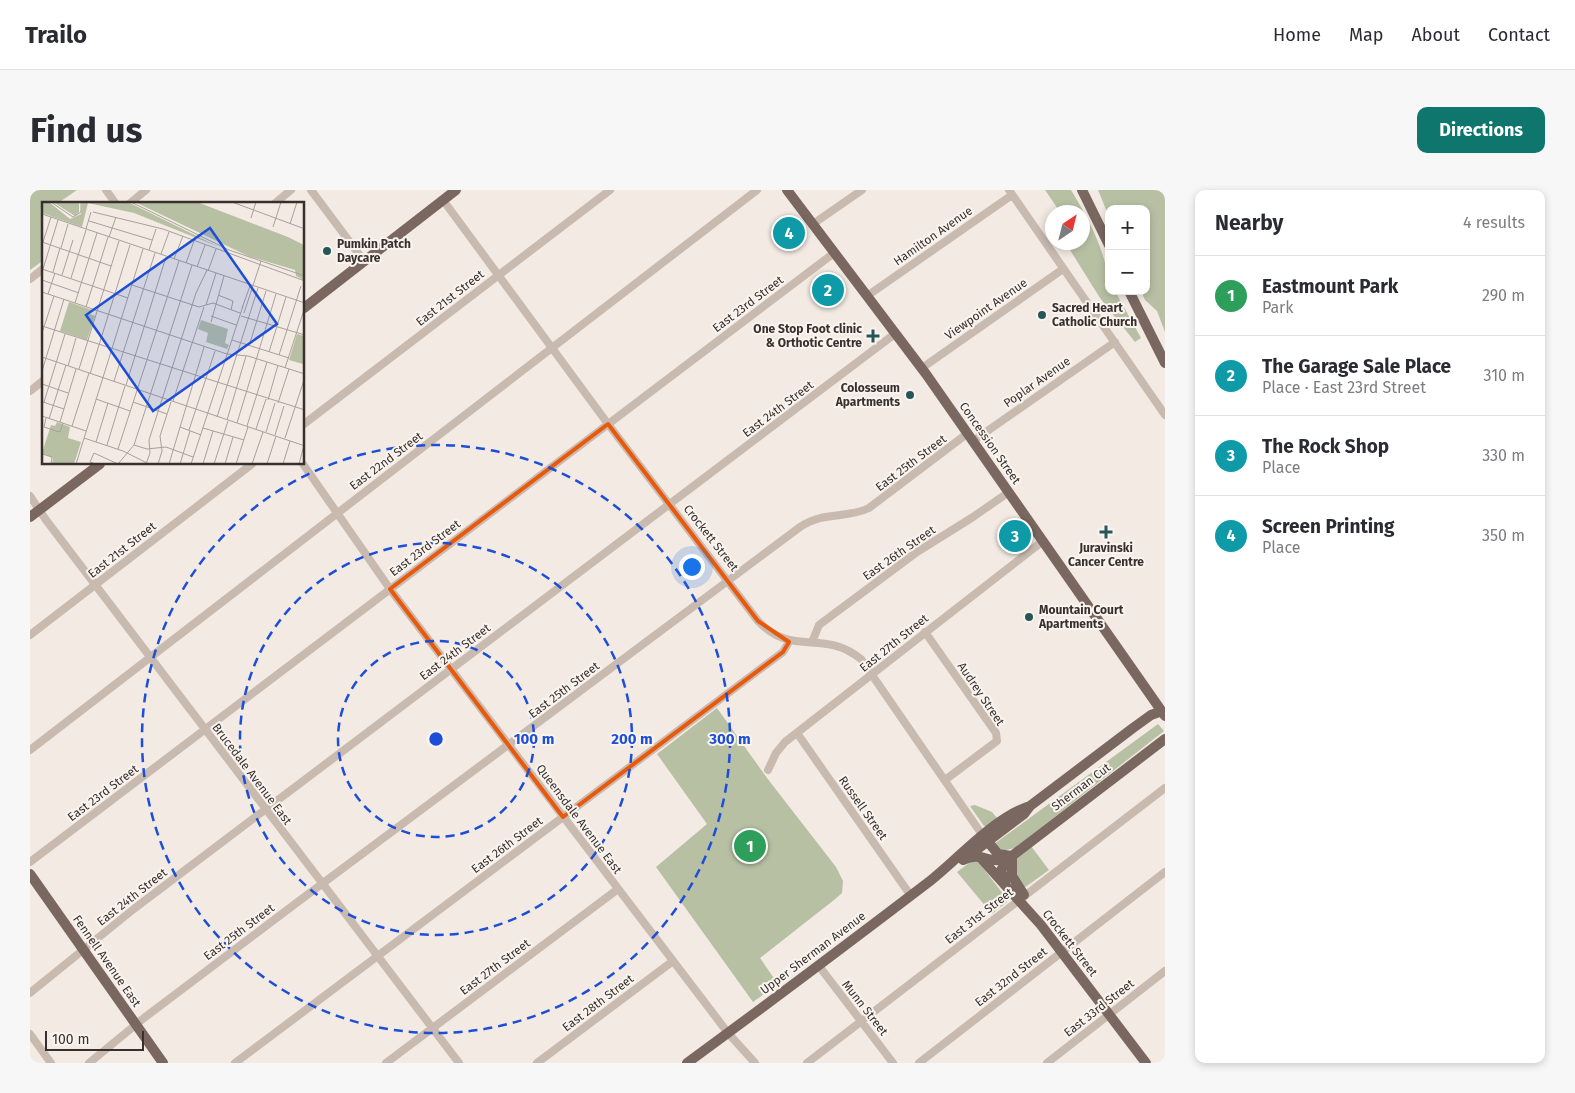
<!DOCTYPE html>
<meta charset="utf-8">
<style>
body{margin:0;font-family:"Fira Sans",sans-serif;background:#f7f7f7;color:#2b2b33}
.controls{position:absolute;right:15px;top:15px;display:grid;overflow:hidden;border-radius:10px;box-shadow:0 2px 8px #0003}
.controls button{width:45px;height:45px;display:grid;place-items:center;padding:0;border:0;border-bottom:1px solid #e1e1e2;background:#fff;color:#2b2b33;font:25px sans-serif}
.compass{position:absolute;left:1015px;top:15px;width:45px;height:45px;border-radius:50%;background:#fff;box-shadow:0 2px 8px #0003;rotate:35deg}
.scale{position:absolute;left:15px;bottom:12px;width:99px;box-sizing:border-box;padding-left:5px;border:2px solid #39302d;border-top:0;font-size:14px;line-height:18px;white-space:nowrap;color:#39302d;-webkit-text-stroke:4px #f9f4ef;paint-order:stroke}
.you{position:absolute;left:661px;top:376px;width:18px;height:18px;margin:-12px;border:4px solid #fff;border-radius:50%;background:#1a73e8;box-shadow:0 0 0 8px #1a73e833}
.badge{display:grid;place-items:center;width:32px;height:32px;border-radius:50%;background:#0f766e;color:#fff;font-size:16px;font-weight:700}
.pin{position:absolute;translate:-50% -50%;border:2px solid #fff;box-shadow:0 1px 5px #0006}
.list{margin:0;padding:0;list-style:none}
h2{display:flex;justify-content:space-between;align-items:center;height:65px;margin:0;padding:0 20px;font-size:21px}
h2 small{font-size:16px;font-weight:400;color:#7c7c81}
.list li{display:grid;grid-template-columns:32px 1fr auto;gap:15px;align-items:center;box-sizing:border-box;height:80px;padding:0 20px;border-top:1px solid #e1e1e2}
.list b{display:block;font-size:19px;white-space:nowrap}
.list p{margin:0;font-size:16px;white-space:nowrap;color:#7c7c81}
.list em{font-size:16px;font-style:normal;color:#7c7c81}
.map{position:relative;flex:none;width:1135px;height:873px;overflow:hidden;border-radius:10px}
header{display:flex;align-items:center;gap:30px;box-sizing:border-box;height:70px;padding:0 25px;background:#fff;border-bottom:1px solid #e1e1e2}
header strong{font-size:24px}
nav{display:flex;gap:28px;margin-inline-start:auto;font-size:18px}
.intro{display:flex;align-items:center;justify-content:space-between;box-sizing:border-box;height:120px;padding:0 30px}
h1{margin:0;font-size:35px}
.button{padding:12px 22px;border-radius:10px;background:#0f766e;color:#fff;font-size:18px;font-weight:700}
main{display:flex;gap:30px;padding:0 30px}
aside{flex:1;background:#fff;border-radius:10px;box-shadow:0 2px 8px #0003}
.map>svg:first-child{display:block}
.green{fill:#b8c0a4}
.lines{fill:none;stroke-linecap:round;stroke-linejoin:round}
.minor{stroke:#c9bab0;stroke-width:8}
.major{stroke:#796760;stroke-width:10}
.marked{fill:none;stroke:#e8590c;stroke-width:4;stroke-linejoin:round}
.ring{fill:none;stroke:#1d4ed8;stroke-width:2.5;stroke-dasharray:9 6}
.poi-dot{fill:#265656;stroke:#f9f4ef;stroke-width:2}
.labels{text-anchor:middle;stroke-width:4;stroke-linejoin:round;paint-order:stroke}
.street-label{font-size:12px;fill:#39302d;stroke:#f9f4ef}
.poi-label{font-size:12px;font-weight:bold;fill:#39302d;stroke:#f9f4ef;text-anchor:start}
.inset-road{fill:none;stroke:#a8a09a;stroke-width:1}
.view{fill:#1d4ed8;fill-opacity:0.15;stroke:#1d4ed8;stroke-width:2.5}
.inset-edge{fill:none;stroke:#39302d;stroke-width:2.5}
.centre{fill:#1d4ed8;stroke:#f9f4ef;stroke-width:2.5}
.ring-label{font-size:15px;text-anchor:middle;font-weight:bold;fill:#1d4ed8;stroke:#f9f4ef;stroke-width:4;stroke-linejoin:round;paint-order:stroke}
</style>
<header>
<strong>Trailo</strong>
<nav><a>Home</a><a>Map</a><a>About</a><a>Contact</a></nav>
</header>
<div class="intro"><h1>Find us</h1><a class="button">Directions</a></div>
<main>
<div class="map">
<svg width="1135" height="873" viewBox="0 0 1135 873">
<rect width="100%" height="100%" fill="#f2eae3"/>
<path class="green" d="M0,0H47L31,11L33,14H14V70L0,80Z
M1015,0H1041C1059,29 1079,67 1079,101H1085L1111,148L1105,152L1070,108L1040,60V53L1052,52V22H1030Z
M1068,0H1135V142L1127,121L1115,110L1111,101H1116V19H1079V27Z
M687,518L737,588L806,677L813,691L812,703L804,710L730,768L748,794L723,812L626,677L677,634L627,564Z
M1128,534L1134,541L985,658L972,661L964,654Z
M945,615L962,622L967,628L956,636H954L940,616Z
M1001,656L1019,680L994,698L984,682L986,669Z
M943,670H947L977,709V712L962,724L927,682Z"/>
<g class="lines">
<path class="minor" d="M76,0L86,14
M281,0L334,71
M979,0L1135,225
M413,10L578,234L728,431C763,468 793,438 831,469L953,646
M99,14L116,0
M244,14L261,0
M783,34L832,0
M0,89L14,78
M837,106L982,5
M892,178L1033,79
M0,201L14,190
M274,234L580,0
M943,251L1085,152
M273,274L360,399L698,843L725,873
M0,306L16,330L429,873
M895,442L966,543L967,551L915,590
M0,445L222,274
M782,452L789,435L887,362L943,327L979,302
M767,543L881,706
M0,560L727,0
M738,580L746,563L755,552L1013,351
M0,672L804,63
M789,776L863,873
M0,803L105,718L866,143
M0,844L21,873
M59,873L114,828L265,714L770,337C793,321 816,329 839,318L938,243
M205,873L753,462L759,452
M356,873L588,699
M507,873L643,771
M777,873L1135,598
M889,873L1135,682
M1017,873L1135,781"/>
<path class="major" d="M757,0L896,184L1135,526
M1052,0L1079,55
M1099,101L1135,173
M274,118L426,0
M0,327L70,274
M954,647L968,664L981,666
M941,664L994,624L1000,616L1103,538L1121,525L1132,521
M949,666L1011,735L1116,873
M982,666V686L994,705
M933,670C952,660 961,677 979,667
M0,684L133,873
M975,693L971,680L982,666L1135,549
M657,873C739,813 820,752 900,691C929,668 965,627 1000,616"/>
</g>
<path class="marked" d="M578,234L728,431L759,452L753,462L533,627L360,399Z"/>
<g class="ring">
<circle cx="406" cy="549" r="98"/>
<circle cx="406" cy="549" r="196"/>
<circle cx="406" cy="549" r="294"/>
</g>
<g class="poi-dot">
<circle cx="297" cy="61" r="5"/>
<circle cx="1012" cy="125" r="5"/>
<path d="M840.5 138.5h5v5h5v5h-5v5h-5v-5h-5v-5h5z"/>
<circle cx="880" cy="205" r="5"/>
<path d="M1073.5 334.5h5v5h5v5h-5v5h-5v-5h-5v-5h5z"/>
<circle cx="999" cy="427" r="5"/>
</g>
<g class="labels">
<g class="street-label">
<text transform="translate(903 46) rotate(-35)" y="4">Hamilton Avenue</text>
<text transform="translate(420 108) rotate(-38)" y="4">East 21st Street</text>
<text transform="translate(718 114) rotate(-37)" y="4">East 23rd Street</text>
<text transform="translate(956 119) rotate(-35)" y="4">Viewpoint Avenue</text>
<text transform="translate(1007 192) rotate(-35)" y="4">Poplar Avenue</text>
<text transform="translate(748 219) rotate(-37)" y="4">East 24th Street</text>
<text transform="translate(960 253) rotate(55)" y="4">Concession Street</text>
<text transform="translate(356 271) rotate(-37)" y="4">East 22nd Street</text>
<text transform="translate(881 273) rotate(-37)" y="4">East 25th Street</text>
<text transform="translate(681 348) rotate(52)" y="4">Crockett Street</text>
<text transform="translate(395 358) rotate(-37)" y="4">East 23rd Street</text>
<text transform="translate(92 360) rotate(-38)" y="4">East 21st Street</text>
<text transform="translate(869 363) rotate(-35)" y="4">East 26th Street</text>
<text transform="translate(864 453) rotate(-39)" y="4">East 27th Street</text>
<text transform="translate(425 462) rotate(-37)" y="4">East 24th Street</text>
<text transform="translate(534 500) rotate(-37)" y="4">East 25th Street</text>
<text transform="translate(951 504) rotate(56)" y="4">Audrey Street</text>
<text transform="translate(222 584) rotate(53)" y="4">Brucedale Avenue East</text>
<text transform="translate(1051 597) rotate(-37)" y="4">Sherman Cut</text>
<text transform="translate(73 603) rotate(-37)" y="4">East 23rd Street</text>
<text transform="translate(833 618) rotate(55)" y="4">Russell Street</text>
<text transform="translate(549 629) rotate(53)" y="4">Queensdale Avenue East</text>
<text transform="translate(477 655) rotate(-37)" y="4">East 26th Street</text>
<text transform="translate(102 707) rotate(-38)" y="4">East 24th Street</text>
<text transform="translate(949 726) rotate(-38)" y="4">East 31st Street</text>
<text transform="translate(209 742) rotate(-37)" y="4">East 25th Street</text>
<text transform="translate(1040 753) rotate(52)" y="4">Crockett Street</text>
<text transform="translate(783 763) rotate(-37)" y="4">Upper Sherman Avenue</text>
<text transform="translate(77 771) rotate(55)" y="4">Fennell Avenue East</text>
<text transform="translate(465 777) rotate(-37)" y="4">East 27th Street</text>
<text transform="translate(981 787) rotate(-38)" y="4">East 32nd Street</text>
<text transform="translate(568 813) rotate(-37)" y="4">East 28th Street</text>
<text transform="translate(835 818) rotate(52)" y="4">Munn Street</text>
<text transform="translate(1069 818) rotate(-38)" y="4">East 33rd Street</text>
</g>
<g class="poi-label">
<text x="307" y="58">Pumkin Patch<tspan x="307" dy="14">Daycare</tspan></text>
<text x="1022" y="122">Sacred Heart<tspan x="1022" dy="14">Catholic Church</tspan></text>
<text x="832" y="143" text-anchor="end">One Stop Foot clinic<tspan x="832" dy="14">&amp; Orthotic Centre</tspan></text>
<text x="870" y="202" text-anchor="end">Colosseum<tspan x="870" dy="14">Apartments</tspan></text>
<text x="1076" y="362" text-anchor="middle">Juravinski<tspan x="1076" dy="14">Cancer Centre</tspan></text>
<text x="1009" y="424">Mountain Court<tspan x="1009" dy="14">Apartments</tspan></text>
</g>
</g>
<g transform="translate(12 12)">
<rect width="262" height="262" fill="#f2eae3"/>
<path d="M0,0H7L28,17L39,12L40,0H86L177,45L92,11L46,1L40,25L0,11ZM11,0H37V10L33,14ZM93,0H155L246,35L262,43V78L254,74L253,68L206,54ZM27,100L50,108L48,112L53,114L45,138L18,129ZM159,118L186,127L183,141L187,143L185,147L164,140L166,131L156,127ZM255,132L262,134L261,162L247,158ZM15,220L28,225L26,236L39,240L32,262H10L11,256L0,251L9,223L13,224Z" fill="#b8c0a4"/>
<path class="inset-road" d="M9,0L31,15L39,10V0M89,0L187,48L263,74M190,0L263,27M51,10L121,27L263,79M0,12L263,101M209,16L214,0M47,19L110,38M248,22L255,0M231,25L239,0M44,27L49,10M67,35L74,15M0,40L69,64M0,43L9,15M19,46L26,22M107,48L114,27M119,52L127,30M132,57L141,34M144,61L152,39M155,65L163,43M0,67L86,96M1,67L16,18M166,69L174,47M11,70L18,46M20,73L31,38M29,76L44,28M0,78L37,91M90,83L157,105L171,101L198,111M0,90L185,152L206,154L263,172M6,92L13,71M176,93L191,99L189,108M33,101L55,31M164,103L174,71M44,105L66,35M200,106L208,84M202,111L219,59M169,114L194,123M199,114L263,133M169,120L182,74M0,124L263,208M0,131L12,94M190,138L247,156M207,144L224,89M227,150L244,95M237,153L259,84M0,155L263,244M26,164L34,136M243,166L263,105M37,167L77,39M0,169L22,97M48,172L88,43M72,179L113,51M0,182L26,191M84,183L124,55M54,197L88,209M226,198L236,163M131,199L162,105M1,200L22,207M2,200L23,132M91,200L125,212M236,201L247,167M0,214L44,229M175,215L216,86M4,216L2,225L14,229L18,230L21,221M7,217L24,163M185,218L204,154M18,220L34,167M195,221L234,92M30,224L47,171M205,224L225,160M138,225L159,233M161,226L202,238M214,227L224,197M147,228L173,149M224,230L233,201M233,233L242,204M42,236L81,249L107,262M243,236L263,175M54,240L66,201M65,243L83,184M92,243L105,247L124,245L151,255M76,247L137,59M0,252L10,255L9,262M34,262L101,47M54,262L48,260L52,251L76,262M76,262L92,243L150,63M104,262L108,251L107,238L154,91L165,68M116,262L120,249L118,234L129,200M127,262L162,145M138,262L148,229M149,262L201,104M161,262L171,229M172,262L186,219M183,262L191,235M194,262L206,225M210,262L221,230M225,262L234,234M241,262L248,239M257,262L262,243"/>
<path class="view" d="M168,26L235,122L111,209L44,113Z"/>
<rect width="262" height="262" class="inset-edge"/>
</g>
<circle cx="406" cy="549" r="8" class="centre"/>
<g class="ring-label">
<text x="504" y="554">100 m</text>
<text x="602" y="554">200 m</text>
<text x="700" y="554">300 m</text>
</g>
</svg>
<div class="controls">
<button>+</button>
<button>−</button>
</div>
<svg class="compass" viewBox="-18 -18 36 36"><path d="M0-13l5 13h-10z" fill="#e53935"/><path d="M0 13l5-13h-10z" fill="#7c7c81"/></svg>
<div class="scale">100 m</div>
<div class="you"></div>
<div class="pin badge" style="left:720px;top:656px;background:#2e9e5b">1</div>
<div class="pin badge" style="left:798px;top:100px;background:#0f9aa8">2</div>
<div class="pin badge" style="left:985px;top:346px;background:#0f9aa8">3</div>
<div class="pin badge" style="left:759px;top:43px;background:#0f9aa8">4</div>
</div>
<aside>
<h2>Nearby<small>4 results</small></h2>
<ul class="list">
<li><span class="badge" style="background:#2e9e5b">1</span><div><b>Eastmount Park</b><p>Park</p></div><em>290 m</em></li>
<li><span class="badge" style="background:#0f9aa8">2</span><div><b>The Garage Sale Place</b><p>Place · East 23rd Street</p></div><em>310 m</em></li>
<li><span class="badge" style="background:#0f9aa8">3</span><div><b>The Rock Shop</b><p>Place</p></div><em>330 m</em></li>
<li><span class="badge" style="background:#0f9aa8">4</span><div><b>Screen Printing</b><p>Place</p></div><em>350 m</em></li>
</ul>
</aside>
</main>
